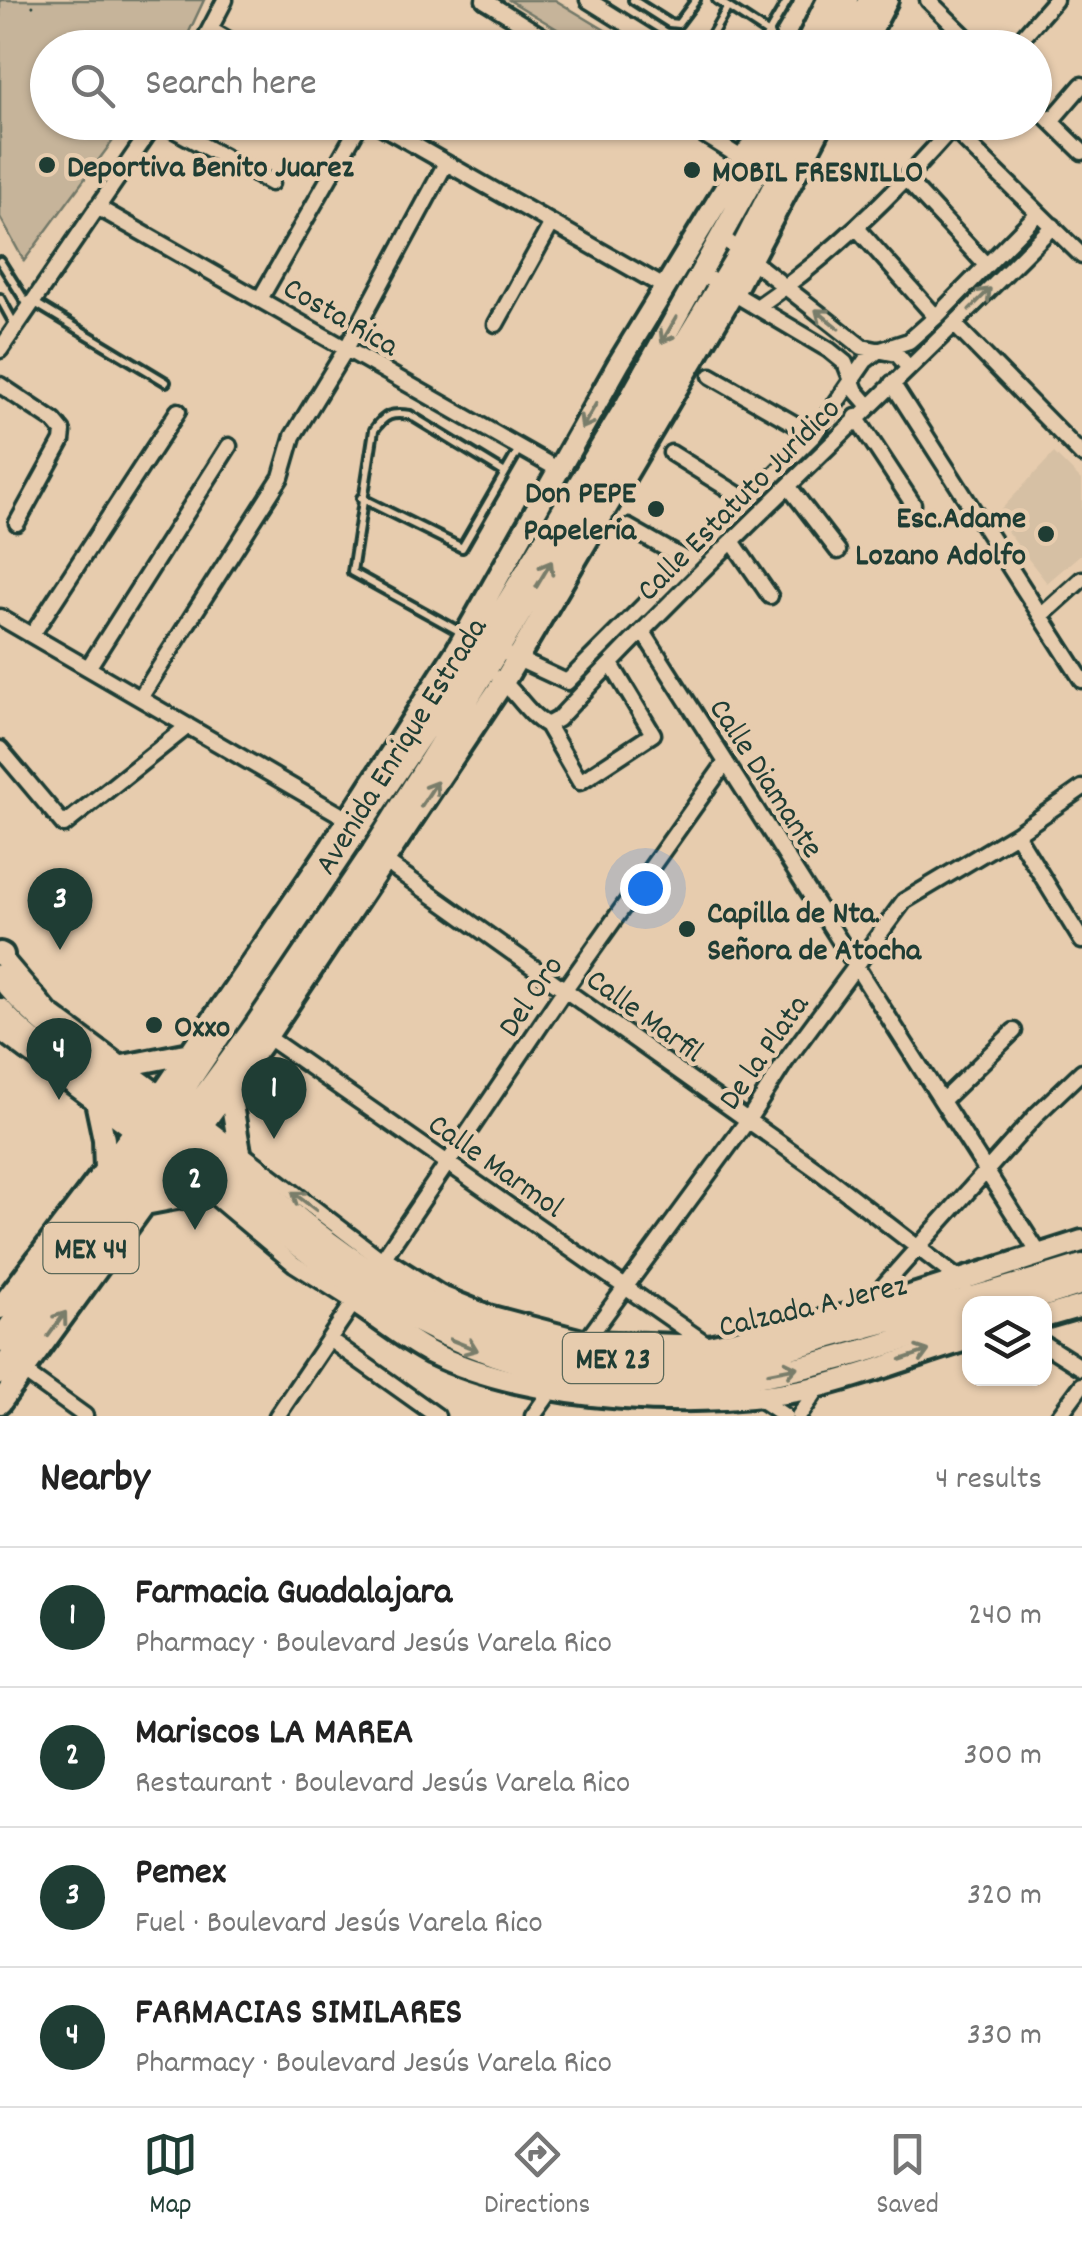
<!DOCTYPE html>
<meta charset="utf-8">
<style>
body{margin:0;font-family:Dekko,sans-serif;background:#f2f2f2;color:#222}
.controls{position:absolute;right:30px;bottom:30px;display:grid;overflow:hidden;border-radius:20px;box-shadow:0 2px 8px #0004}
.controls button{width:90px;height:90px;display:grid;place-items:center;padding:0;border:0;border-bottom:2px solid #e0e0e0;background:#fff;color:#222;font:50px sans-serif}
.you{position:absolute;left:645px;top:888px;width:35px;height:35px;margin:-25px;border:8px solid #fff;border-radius:50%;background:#1a73e8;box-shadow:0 0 0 15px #1a73e833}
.badge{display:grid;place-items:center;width:65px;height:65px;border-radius:50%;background:#1f3d34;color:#fff;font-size:32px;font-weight:700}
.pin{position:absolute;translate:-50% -82px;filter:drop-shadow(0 2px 5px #0008)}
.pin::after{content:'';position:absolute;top:52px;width:35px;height:30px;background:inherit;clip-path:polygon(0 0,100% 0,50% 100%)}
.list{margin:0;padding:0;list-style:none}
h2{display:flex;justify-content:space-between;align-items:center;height:130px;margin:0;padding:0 40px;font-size:42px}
h2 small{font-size:32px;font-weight:400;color:#767676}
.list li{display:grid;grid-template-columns:65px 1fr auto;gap:30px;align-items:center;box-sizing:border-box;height:140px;padding:0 40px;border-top:2px solid #e0e0e0}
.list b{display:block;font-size:38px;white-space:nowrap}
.list p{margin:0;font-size:32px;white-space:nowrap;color:#767676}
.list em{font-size:32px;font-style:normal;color:#767676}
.icon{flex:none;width:55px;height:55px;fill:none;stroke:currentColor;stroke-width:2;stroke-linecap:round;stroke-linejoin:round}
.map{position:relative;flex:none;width:1082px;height:1416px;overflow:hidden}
.search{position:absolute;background:#fff;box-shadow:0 2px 8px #0004;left:30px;right:30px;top:30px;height:110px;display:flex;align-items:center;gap:25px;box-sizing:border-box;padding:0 35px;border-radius:55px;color:#767676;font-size:38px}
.sheet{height:690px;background:#fff}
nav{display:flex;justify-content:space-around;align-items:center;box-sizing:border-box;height:140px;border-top:2px solid #e0e0e0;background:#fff;font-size:28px;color:#767676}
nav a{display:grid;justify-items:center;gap:5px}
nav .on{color:#1f3d34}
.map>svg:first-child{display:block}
.built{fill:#d6c0a4}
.green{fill:#c6b49a;stroke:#727867;stroke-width:2.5}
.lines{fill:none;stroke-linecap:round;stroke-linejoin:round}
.lane-casing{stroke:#1f3d34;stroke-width:14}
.street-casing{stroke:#1f3d34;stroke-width:21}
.secondary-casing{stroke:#1f3d34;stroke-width:28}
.primary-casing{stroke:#1f3d34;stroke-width:30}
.path{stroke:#1f3d34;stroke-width:2.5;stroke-dasharray:2.5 8;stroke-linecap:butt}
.lane{stroke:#e7ccae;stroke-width:6}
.street{stroke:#e7ccae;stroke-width:14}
.secondary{stroke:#e7ccae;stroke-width:20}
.primary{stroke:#e7ccae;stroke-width:22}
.oneway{stroke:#797d6b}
.poi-dot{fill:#1f3d34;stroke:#e7ccae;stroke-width:4}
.labels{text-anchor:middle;stroke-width:9;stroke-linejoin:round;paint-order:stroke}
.shield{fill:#e7ccae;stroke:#5b6859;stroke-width:2.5}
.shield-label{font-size:30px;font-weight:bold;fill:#1f3d34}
.poi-label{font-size:32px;font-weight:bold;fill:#1f3d34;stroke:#e7ccae;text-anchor:start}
.street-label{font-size:32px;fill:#1f3d34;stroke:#e7ccae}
</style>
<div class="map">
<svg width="1082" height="1416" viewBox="0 0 1082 1416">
<rect width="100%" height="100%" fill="#e7ccae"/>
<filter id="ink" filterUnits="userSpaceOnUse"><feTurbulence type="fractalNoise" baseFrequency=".01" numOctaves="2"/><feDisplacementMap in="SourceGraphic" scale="20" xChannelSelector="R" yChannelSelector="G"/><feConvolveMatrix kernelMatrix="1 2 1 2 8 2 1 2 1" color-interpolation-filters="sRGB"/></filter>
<g filter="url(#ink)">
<path class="built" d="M1054,453L1082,481V553L1047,583L995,516Z"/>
<path class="green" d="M0,0H204L182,47L48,48V122L126,123L24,261L0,217Z
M509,0H555L633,47H587Z
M696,123H745L752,127L737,148Z"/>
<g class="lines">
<defs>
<path id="lane" d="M633,0L669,23L678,24L696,0
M717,0L769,34L775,48
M714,48L707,43L728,7
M760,48L788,0
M0,261L29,307
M0,298L16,327
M35,303L166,382
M361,498L462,548L519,449
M464,634L352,572L374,430C385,414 392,412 410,415L505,473"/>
<path id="street" d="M484,0L561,48
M588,0L665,48
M928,0L977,48
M211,30L242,48
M200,48L225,0
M1013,48L1055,0
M1034,105L1082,152
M1051,121L1082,85
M160,122L271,183
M374,122L666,288
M684,122L751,164
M907,180L986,265
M97,207L559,470
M856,227L936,317
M722,237L862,347L897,354L908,367
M701,274L829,350L845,363L856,391L869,406
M260,299L361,122
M757,307C830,257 894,194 952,128L1082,256
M496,324L552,223
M955,325L1082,455
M0,350L156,122
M711,376L814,435
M892,383L1082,680
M0,385L54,421L63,432L62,441L17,523
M856,417L913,504
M671,453L748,501
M789,487L838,551
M628,527L688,561
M732,541L770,596
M1041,616L1082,579
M0,617L353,822
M643,632L1040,1255
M32,635L178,411
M509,655L567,682L814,435L865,361L878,351L909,341L936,317L1038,213
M88,668L229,446
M499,678C517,693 527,714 547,725L558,719C717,549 889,392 1053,226
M140,698L281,477L293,436L346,349L446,163
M547,725L580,782L653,734L611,664
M0,749L64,825L188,726
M1016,834L1082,941
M380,858L816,1169L965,1284
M0,952L50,1011L166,1097
M0,1033L140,1137
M263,1034L708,1345
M942,1101L1014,1031
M196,1118L382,1260L565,989L726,762
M169,1159L294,1264L354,1302L277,1416
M862,1310L1038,1113L1082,1071
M329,1339L437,1416
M1044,1344L1082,1368
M583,1345L748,1120L785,1062L904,901L1016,834L1082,788
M17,1367L85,1416
M755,1396L785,1416
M533,1416L553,1388
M799,1416L821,1384
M1059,1416L1082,1385"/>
<path id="secondary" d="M804,48L828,0
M823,48L847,0
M844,48L869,0
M862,48L887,0
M123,1066L190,1053
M229,1088L240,1152
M97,1106L104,1139L105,1169
M168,1113L474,657L627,404L785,122
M183,1124L254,1027L372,852L490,664L740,251L806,122
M145,1204L208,1192
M382,1260L439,1296L488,1316L586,1342L709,1346L860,1312L1082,1241
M354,1302C379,1318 404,1339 431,1353C531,1402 708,1412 816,1387C868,1375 918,1354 970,1339
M0,1308L155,1104L331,847L457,650L619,363L766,122
M1044,1317L1082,1306
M0,1403L267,1036L504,681L733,293L823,122"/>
<path id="primary" d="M0,954L2,955
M0,976C56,1046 136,1086 205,1141C261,1187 316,1239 377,1276C482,1339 609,1376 731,1359C779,1353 825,1337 871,1325C942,1307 1012,1288 1082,1266
M0,1010C46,1063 115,1094 169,1139C332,1277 469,1393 697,1382C791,1378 881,1346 970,1318
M1016,1304L1082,1283
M0,1341L163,1119
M0,1373L178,1130"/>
</defs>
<use href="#lane" class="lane-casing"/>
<use href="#street" class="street-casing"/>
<use href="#secondary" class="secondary-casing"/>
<use href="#primary" class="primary-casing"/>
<path class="path" d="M32,7L39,0"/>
<use href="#lane" class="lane"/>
<use href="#street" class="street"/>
<use href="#secondary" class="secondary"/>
<use href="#primary" class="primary"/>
</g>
<defs><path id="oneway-shaft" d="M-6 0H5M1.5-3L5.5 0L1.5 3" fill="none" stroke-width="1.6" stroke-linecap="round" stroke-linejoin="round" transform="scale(2.5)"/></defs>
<g class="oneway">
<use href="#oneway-shaft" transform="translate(980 299) rotate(-45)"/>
<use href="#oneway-shaft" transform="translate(827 319) rotate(-141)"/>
<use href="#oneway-shaft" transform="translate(669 330) rotate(120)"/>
<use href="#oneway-shaft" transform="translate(589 416) rotate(120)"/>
<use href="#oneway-shaft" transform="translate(544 574) rotate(-59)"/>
<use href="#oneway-shaft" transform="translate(429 794) rotate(-57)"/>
<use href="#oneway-shaft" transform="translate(304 1201) rotate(-143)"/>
<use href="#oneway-shaft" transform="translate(57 1324) rotate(-54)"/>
<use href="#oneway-shaft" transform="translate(464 1345) rotate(22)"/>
<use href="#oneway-shaft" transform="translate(915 1355) rotate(-18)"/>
<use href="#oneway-shaft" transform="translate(783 1370) rotate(-11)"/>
</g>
</g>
<g class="poi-dot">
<circle cx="47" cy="165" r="10"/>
<circle cx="692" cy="170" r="10"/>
<circle cx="656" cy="509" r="10"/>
<circle cx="1046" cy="534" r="10"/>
<circle cx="687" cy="929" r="10"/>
<circle cx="154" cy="1025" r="10"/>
</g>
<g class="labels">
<g class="shield">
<rect x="43.5" y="1223" width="95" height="50" rx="8"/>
<rect x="563" y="1333" width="100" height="50" rx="8"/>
</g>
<g class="shield-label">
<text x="91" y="1258">MEX 44</text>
<text x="613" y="1368">MEX 23</text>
</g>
<g class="poi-label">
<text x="67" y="176">Deportiva Benito Juarez</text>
<text x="712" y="181">MOBIL FRESNILLO</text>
<text x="636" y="502" text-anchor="end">Don PEPE<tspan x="636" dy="37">Papeleria</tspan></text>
<text x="1026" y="527" text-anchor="end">Esc.Adame<tspan x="1026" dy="37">Lozano Adolfo</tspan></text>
<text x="707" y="922">Capilla de Nta.<tspan x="707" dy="37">Señora de Atocha</tspan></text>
<text x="174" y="1036">Oxxo</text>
</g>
<g class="street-label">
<text transform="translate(342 315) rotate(30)" y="11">Costa Rica</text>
<text transform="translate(737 498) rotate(-45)" y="11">Calle Estatuto Jurídico</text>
<text transform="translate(399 745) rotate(-58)" y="11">Avenida Enrique Estrada</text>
<text transform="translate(768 777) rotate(57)" y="11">Calle Diamante</text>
<text transform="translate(529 995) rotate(-56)" y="11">Del Oro</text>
<text transform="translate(646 1014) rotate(36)" y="11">Calle Marfil</text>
<text transform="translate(762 1051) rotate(-55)" y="11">De la Plata</text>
<text transform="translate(497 1164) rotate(35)" y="11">Calle Marmol</text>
<text transform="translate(812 1304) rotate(-13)" y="11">Calzada A Jerez</text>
</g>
</g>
</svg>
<div class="controls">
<button><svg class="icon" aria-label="layers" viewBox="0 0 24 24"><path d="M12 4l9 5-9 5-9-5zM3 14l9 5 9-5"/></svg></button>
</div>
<div class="you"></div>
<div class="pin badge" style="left:274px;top:1139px">1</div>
<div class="pin badge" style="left:195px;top:1230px">2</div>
<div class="pin badge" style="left:60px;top:950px">3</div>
<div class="pin badge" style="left:59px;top:1100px">4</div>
<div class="search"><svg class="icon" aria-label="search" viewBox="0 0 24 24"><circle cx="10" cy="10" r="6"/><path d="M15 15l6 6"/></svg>Search here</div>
</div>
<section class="sheet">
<h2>Nearby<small>4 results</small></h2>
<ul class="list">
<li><span class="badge">1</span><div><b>Farmacia Guadalajara</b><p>Pharmacy · Boulevard Jesús Varela Rico</p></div><em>240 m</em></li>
<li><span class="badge">2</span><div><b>Mariscos LA MAREA</b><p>Restaurant · Boulevard Jesús Varela Rico</p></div><em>300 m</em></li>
<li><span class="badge">3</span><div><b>Pemex</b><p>Fuel · Boulevard Jesús Varela Rico</p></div><em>320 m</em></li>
<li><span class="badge">4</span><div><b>FARMACIAS SIMILARES</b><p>Pharmacy · Boulevard Jesús Varela Rico</p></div><em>330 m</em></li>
</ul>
</section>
<nav>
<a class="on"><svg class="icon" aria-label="map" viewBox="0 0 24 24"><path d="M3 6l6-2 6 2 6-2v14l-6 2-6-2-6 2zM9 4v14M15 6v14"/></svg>Map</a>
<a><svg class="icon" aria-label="directions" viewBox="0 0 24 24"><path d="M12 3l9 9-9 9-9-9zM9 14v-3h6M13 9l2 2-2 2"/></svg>Directions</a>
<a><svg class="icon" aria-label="saved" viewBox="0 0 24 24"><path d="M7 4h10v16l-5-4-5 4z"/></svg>Saved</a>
</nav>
